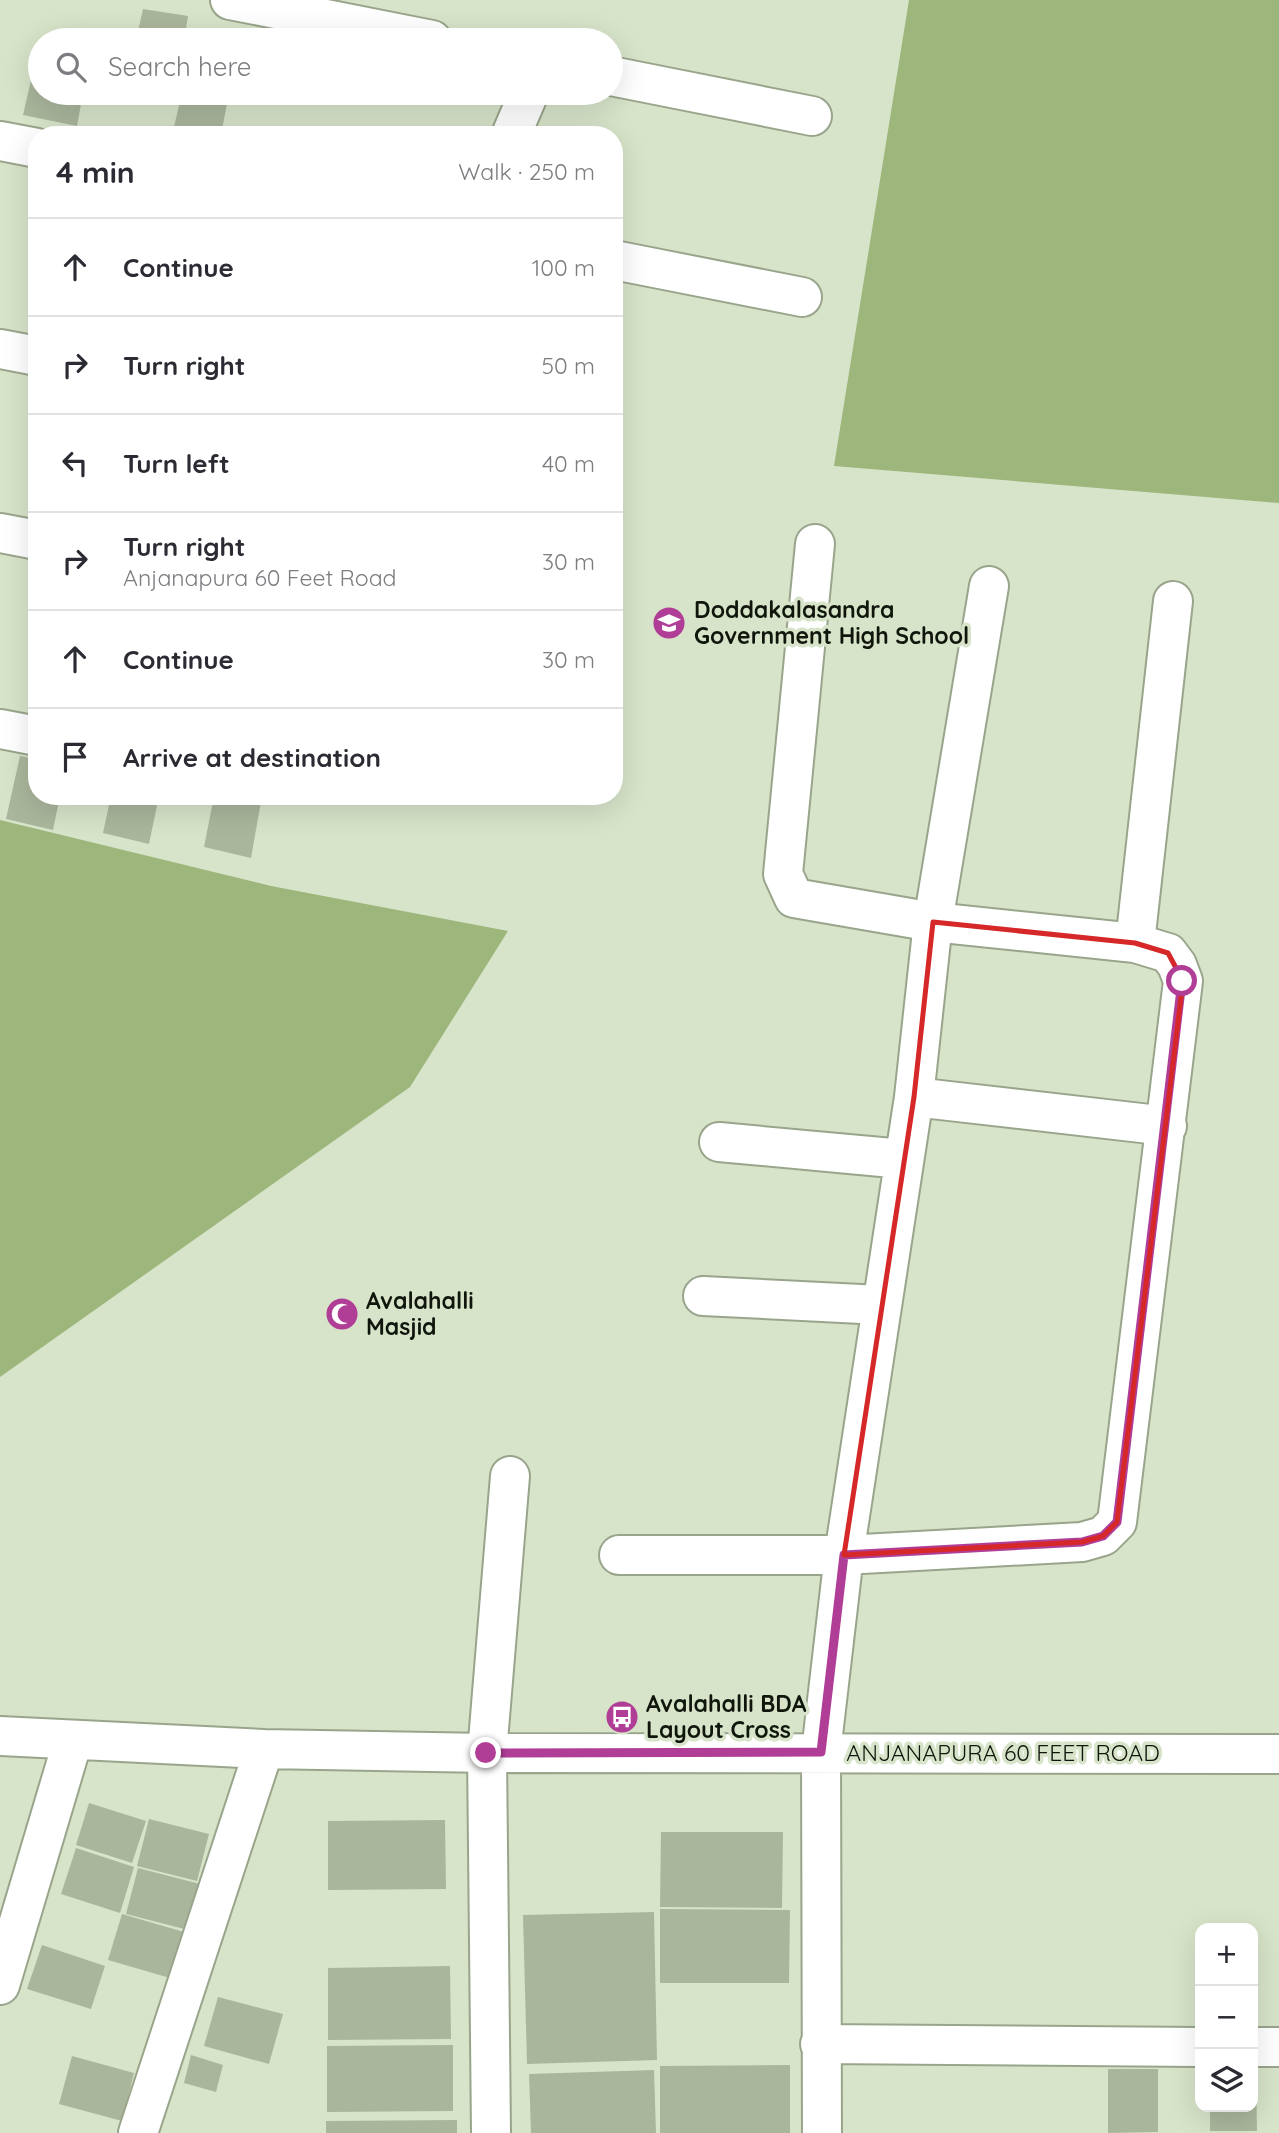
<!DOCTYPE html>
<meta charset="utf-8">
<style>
body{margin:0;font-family:Quicksand,sans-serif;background:#f7f7f7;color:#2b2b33}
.controls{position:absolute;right:21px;bottom:21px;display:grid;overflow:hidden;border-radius:14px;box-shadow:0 7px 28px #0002}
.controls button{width:63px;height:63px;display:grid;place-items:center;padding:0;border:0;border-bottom:2px solid #e1e1e2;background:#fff;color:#2b2b33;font:35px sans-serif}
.stop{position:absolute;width:21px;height:21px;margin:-16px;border:5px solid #b03d96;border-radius:50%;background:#fff}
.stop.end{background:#b03d96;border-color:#fff;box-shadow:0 2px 7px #0008}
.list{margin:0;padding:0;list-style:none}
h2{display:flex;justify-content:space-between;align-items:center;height:91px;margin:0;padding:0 28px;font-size:30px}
h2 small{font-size:23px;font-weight:400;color:#7c7c81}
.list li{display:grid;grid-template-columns:46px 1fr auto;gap:21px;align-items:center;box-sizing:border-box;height:98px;padding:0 28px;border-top:2px solid #e1e1e2}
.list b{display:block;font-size:26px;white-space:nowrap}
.list p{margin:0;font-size:23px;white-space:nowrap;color:#7c7c81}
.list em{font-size:23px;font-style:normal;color:#7c7c81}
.icon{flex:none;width:38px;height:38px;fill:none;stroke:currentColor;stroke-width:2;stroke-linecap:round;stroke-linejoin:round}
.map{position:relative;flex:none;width:1279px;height:2133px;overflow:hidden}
.search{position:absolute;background:#fff;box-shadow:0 7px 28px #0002;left:28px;top:28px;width:595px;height:77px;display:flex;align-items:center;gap:18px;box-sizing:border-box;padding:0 24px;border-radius:38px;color:#7c7c81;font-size:26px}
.panel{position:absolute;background:#fff;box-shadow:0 7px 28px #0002;left:28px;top:126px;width:595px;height:679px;border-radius:28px}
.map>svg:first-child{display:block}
.green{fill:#9cb67c}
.building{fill:#aab69c}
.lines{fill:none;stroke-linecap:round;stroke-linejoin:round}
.minor-casing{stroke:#99a58b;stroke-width:42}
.minor{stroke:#fff;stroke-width:38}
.route{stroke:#b03d96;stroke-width:9}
.marked{fill:none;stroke:#d62828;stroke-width:5;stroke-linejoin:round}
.labels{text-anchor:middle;stroke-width:7;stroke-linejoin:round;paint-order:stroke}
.poi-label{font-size:23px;font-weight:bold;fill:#11160c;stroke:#d7e4c9;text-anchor:start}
.street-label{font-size:23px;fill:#11160c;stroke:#d7e4c9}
</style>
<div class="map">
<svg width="1279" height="2133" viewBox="0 0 1279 2133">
<rect width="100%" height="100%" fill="#d7e4c9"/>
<path class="green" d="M909,0H1279V503L834,466Z
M0,820L271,886L508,931L410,1087L0,1377Z"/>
<path class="building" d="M143,9L188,16L184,40H136Z
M37,54L40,55V93H83L77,126L23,115Z
M182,93H229L221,135H172Z
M20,756L37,759V796H60L53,830L6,819Z
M111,796H159L149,844L103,833Z
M214,796H262L251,858L204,847Z
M89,1803L146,1821L132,1863L76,1845Z
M149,1819L209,1834L197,1881L137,1866Z
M445,1820L446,1889L328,1890V1821Z
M661,1832H783L782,1908L660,1907Z
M76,1848L134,1867L120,1913L61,1894Z
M138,1868L200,1884L188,1930L126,1914Z
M660,1909L790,1910L789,1983H660Z
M654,1912L657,2060L527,2064L523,1915Z
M122,1914L184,1932L170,1978L108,1960Z
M42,1945L105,1966L91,2009L27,1989Z
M450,1966L451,2039L328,2040V1968Z
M218,1997L283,2014L269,2064L204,2046Z
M453,2045V2111L327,2112V2046Z
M191,2055L223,2065L216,2092L184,2083Z
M72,2056L134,2073L122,2121L59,2104Z
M790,2065V2133H660V2066Z
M1253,2067H1256L1257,2131H1210V2107H1253Z
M1108,2069H1158V2132L1108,2133Z
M654,2070L656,2133H531L529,2074Z
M457,2120V2133H326V2121Z"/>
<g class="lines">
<defs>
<path id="minor" d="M230,0L432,40
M611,76L812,116
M511,135L529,93
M0,141L37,148
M614,260L802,297
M0,349L37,356
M0,533L37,540
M0,729L37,736
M1135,943L1173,601
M914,1097L1167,1126
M719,1142L903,1159
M703,1296L881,1305
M619,1555H844L1082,1542L1103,1536L1117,1522L1183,981L1177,965L1168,953L1135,943L933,922L794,898L783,874L815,544
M0,1736L264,1749L487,1753L1279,1754
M0,1985L73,1740
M820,2044L1200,2047
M1253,2047H1279
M138,2133L264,1749
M491,2133L487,1753L510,1476
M822,2133L821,1752L844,1555L914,1097L933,922L989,586"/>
</defs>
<use href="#minor" class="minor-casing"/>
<use href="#minor" class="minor"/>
</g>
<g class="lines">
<path class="route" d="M486,1753L821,1752L844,1555L1082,1542L1103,1536L1117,1522L1182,981"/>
</g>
<path class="marked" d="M933,922L1135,943L1168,953L1183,981L1117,1522L1103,1536L1082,1542L844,1555L914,1097Z"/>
<defs>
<symbol id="school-disc" viewBox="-11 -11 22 22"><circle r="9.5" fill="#b03d96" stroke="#d7e4c9"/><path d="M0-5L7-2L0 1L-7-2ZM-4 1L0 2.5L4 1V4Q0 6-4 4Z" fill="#fff"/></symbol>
<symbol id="mosque-disc" viewBox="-11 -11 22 22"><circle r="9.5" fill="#b03d96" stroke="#d7e4c9"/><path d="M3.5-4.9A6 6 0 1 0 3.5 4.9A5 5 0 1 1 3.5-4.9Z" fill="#fff"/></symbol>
<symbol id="bus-disc" viewBox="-11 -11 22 22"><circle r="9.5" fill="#b03d96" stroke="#d7e4c9"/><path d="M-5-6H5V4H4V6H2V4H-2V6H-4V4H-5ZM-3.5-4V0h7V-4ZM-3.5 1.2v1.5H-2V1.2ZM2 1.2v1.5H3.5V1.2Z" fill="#fff"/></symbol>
</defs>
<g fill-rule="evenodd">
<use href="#school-disc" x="650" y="604" width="38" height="38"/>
<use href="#mosque-disc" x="323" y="1295" width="38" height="38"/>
<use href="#bus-disc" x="603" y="1698" width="38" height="38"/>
</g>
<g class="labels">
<g class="poi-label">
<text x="694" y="618">Doddakalasandra<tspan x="694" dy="26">Government High School</tspan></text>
<text x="366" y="1309">Avalahalli<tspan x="366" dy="26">Masjid</tspan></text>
<text x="646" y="1712">Avalahalli BDA<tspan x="646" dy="26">Layout Cross</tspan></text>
</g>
<g class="street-label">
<text x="1003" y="1761">ANJANAPURA 60 FEET ROAD</text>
</g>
</g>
</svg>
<div class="controls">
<button>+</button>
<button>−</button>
<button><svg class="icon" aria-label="layers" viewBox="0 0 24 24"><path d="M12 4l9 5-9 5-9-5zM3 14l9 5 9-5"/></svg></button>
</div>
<div class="stop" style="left:1182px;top:981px"></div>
<div class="stop end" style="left:486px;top:1753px"></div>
<div class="search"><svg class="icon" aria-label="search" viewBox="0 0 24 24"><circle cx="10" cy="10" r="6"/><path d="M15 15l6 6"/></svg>Search here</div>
<section class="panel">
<h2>4 min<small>Walk · 250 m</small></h2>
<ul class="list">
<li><svg class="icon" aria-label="ahead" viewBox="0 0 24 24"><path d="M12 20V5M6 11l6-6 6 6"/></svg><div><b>Continue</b></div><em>100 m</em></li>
<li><svg class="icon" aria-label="right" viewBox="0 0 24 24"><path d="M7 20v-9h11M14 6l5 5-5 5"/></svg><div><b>Turn right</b></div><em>50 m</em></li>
<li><svg class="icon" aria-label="left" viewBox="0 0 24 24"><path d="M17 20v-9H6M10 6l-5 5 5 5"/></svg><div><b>Turn left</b></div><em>40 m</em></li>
<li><svg class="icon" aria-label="right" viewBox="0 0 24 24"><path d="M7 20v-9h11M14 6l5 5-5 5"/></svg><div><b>Turn right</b><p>Anjanapura 60 Feet Road</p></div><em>30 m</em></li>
<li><svg class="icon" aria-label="ahead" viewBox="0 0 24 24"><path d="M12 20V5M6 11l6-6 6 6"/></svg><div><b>Continue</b></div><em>30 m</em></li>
<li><svg class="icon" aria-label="arrive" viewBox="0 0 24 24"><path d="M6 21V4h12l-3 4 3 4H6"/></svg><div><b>Arrive at destination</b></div></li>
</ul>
</section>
</div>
